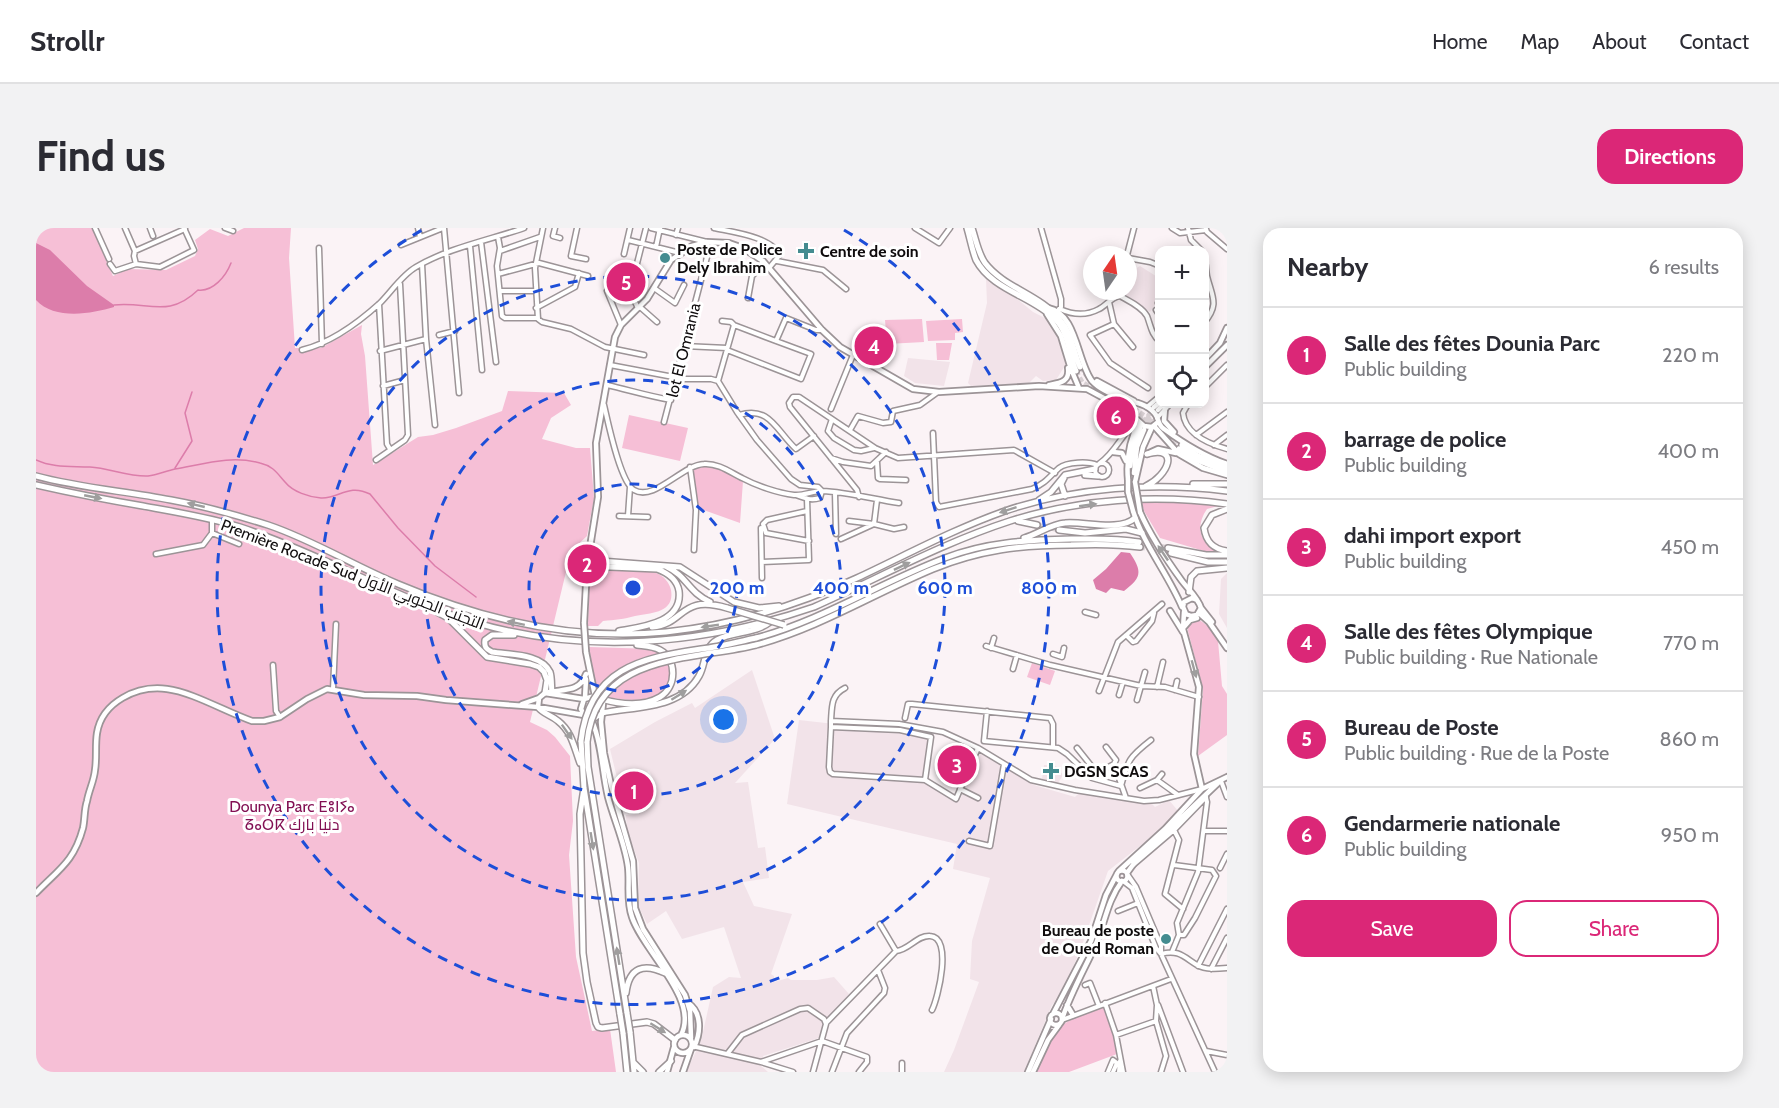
<!DOCTYPE html>
<meta charset="utf-8">
<style>
body{margin:0;font-family:Cabin,Cairo,"Noto Sans Tifinagh",sans-serif;background:#f2f2f3;color:#2b2b33}
.controls{position:absolute;right:18px;top:18px;display:grid;overflow:hidden;border-radius:12px;box-shadow:0 3px 15px #0003}
.controls button{width:54px;height:54px;display:grid;place-items:center;padding:0;border:0;border-bottom:2px solid #e1e1e2;background:#fff;color:#2b2b33;font:30px sans-serif}
.compass{position:absolute;left:1047px;top:18px;width:54px;height:54px;border-radius:50%;background:#fff;box-shadow:0 3px 15px #0003;rotate:13deg}
.you{position:absolute;left:688px;top:492px;width:21px;height:21px;margin:-15px;border:4px solid #fff;border-radius:50%;background:#1a73e8;box-shadow:0 0 0 9px #1a73e833}
.badge{display:grid;place-items:center;width:39px;height:39px;border-radius:50%;background:#db2777;color:#fff;font-size:20px;font-weight:700}
.pin{position:absolute;translate:-50% -50%;border:3px solid #fff;box-shadow:0 2px 6px #0006}
.list{margin:0;padding:0;list-style:none}
h2{display:flex;justify-content:space-between;align-items:center;height:78px;margin:0;padding:0 24px;font-size:26px}
h2 small{font-size:20px;font-weight:400;color:#7c7c81}
.list li{display:grid;grid-template-columns:39px 1fr auto;gap:18px;align-items:center;box-sizing:border-box;height:96px;padding:0 24px;border-top:2px solid #e1e1e2}
.list b{display:block;font-size:22px;white-space:nowrap}
.list p{margin:0;font-size:20px;white-space:nowrap;color:#7c7c81}
.list em{font-size:20px;font-style:normal;color:#7c7c81}
.actions{display:flex;gap:12px;padding:18px 24px}
.actions a{flex:1;padding:14px 0;border:2px solid #db2777;border-radius:18px;text-align:center;font-size:21px;color:#db2777}
.actions .main{background:#db2777;color:#fff}
.icon{flex:none;width:33px;height:33px;fill:none;stroke:currentColor;stroke-width:2;stroke-linecap:round;stroke-linejoin:round}
.map{position:relative;flex:none;width:1191px;height:844px;overflow:hidden;border-radius:18px}
header{display:flex;align-items:center;gap:36px;box-sizing:border-box;height:84px;padding:0 30px;background:#fff;border-bottom:2px solid #e1e1e2}
header strong{font-size:28px}
nav{display:flex;gap:33px;margin-inline-start:auto;font-size:21px}
.intro{display:flex;align-items:center;justify-content:space-between;box-sizing:border-box;height:144px;padding:0 36px}
h1{margin:0;font-size:42px}
.button{padding:15px 27px;border-radius:18px;background:#db2777;color:#fff;font-size:21px;font-weight:700}
main{display:flex;gap:36px;padding:0 36px}
aside{flex:1;background:#fff;border-radius:18px;box-shadow:0 3px 15px #0003}
.map>svg:first-child{display:block}
.built{fill:#f2e3e9}
.green{fill:#f6bfd6}
.water{fill:#dc7daa}
.lines{fill:none;stroke-linecap:round;stroke-linejoin:round}
.stream{stroke:#dc7daa;stroke-width:1.5}
.major-tunnel{stroke:#d8d0d3;stroke-width:4.5;stroke-dasharray:4.5 2;stroke-linecap:butt}
.highway-tunnel{stroke:#d8d0d3;stroke-width:5;stroke-dasharray:5 2.5;stroke-linecap:butt}
.minor-casing{stroke:#9c9497;stroke-width:7}
.major-casing{stroke:#9c9497;stroke-width:8}
.highway-casing{stroke:#9c9497;stroke-width:8}
.minor{stroke:#fff;stroke-width:4}
.major{stroke:#fff;stroke-width:4.5}
.highway{stroke:#fff;stroke-width:5}
.major-bridge-casing{stroke:#9c9497;stroke-width:8;stroke-linecap:butt}
.highway-bridge-casing{stroke:#9c9497;stroke-width:8;stroke-linecap:butt}
.major-bridge{stroke:#fff;stroke-width:4.5}
.highway-bridge{stroke:#fff;stroke-width:5}
.oneway{fill:#9f9e9e}
.ring{fill:none;stroke:#1d4ed8;stroke-width:3;stroke-dasharray:10 8}
.poi-dot{fill:#448c90;stroke:#fff;stroke-width:2}
.labels{text-anchor:middle;stroke-width:6;stroke-linejoin:round;paint-order:stroke}
.poi-label{font-size:16px;font-weight:bold;fill:#0f0c0d;stroke:#fff;text-anchor:start}
.street-label{font-size:16px;fill:#0f0c0d;stroke:#fff}
.park-label{font-size:16px;fill:#820f53;stroke:#fff}
.centre{fill:#1d4ed8;stroke:#fff;stroke-width:3}
.ring-label{font-size:18px;text-anchor:middle;font-weight:bold;fill:#1d4ed8;stroke:#fff;stroke-width:6;stroke-linejoin:round;paint-order:stroke}
</style>
<header>
<strong>Strollr</strong>
<nav><a>Home</a><a>Map</a><a>About</a><a>Contact</a></nav>
</header>
<div class="intro"><h1>Find us</h1><a class="button">Directions</a></div>
<main>
<div class="map">
<svg width="1191" height="844" viewBox="0 0 1191 844">
<rect width="100%" height="100%" fill="#fbf3f6"/>
<path class="built" d="M1104,38L1123,50V71L1114,84L1089,67L1092,63L1097,42Z
M950,51L980,70L997,84L1011,91L1021,108L1030,136L1020,152L1007,153L1000,148L993,155L935,158L932,155L951,75Z
M872,130L914,134L908,158L879,155L868,148Z
M1191,345V400L1183,386L1185,351Z
M716,442L739,511L699,555L712,554L722,620L729,619L733,650L707,654L718,678L756,686L735,746L738,748V754L752,750L755,752H781L798,749L813,766L791,792L783,810L727,828L725,838L732,844H650L665,813L677,759L693,749L705,750L688,699L646,711L630,683L611,696L602,677L603,635L591,603L590,587L603,586L600,571L621,559L613,543L583,558L574,521L619,494L656,475L659,480Z
M763,492L896,507L892,557L923,574L945,525L998,557L1039,569L1043,565L1115,575L1119,579L1133,572L1142,583L1118,607L1072,643L1044,723L1023,770L1016,777L988,844H908L918,822L943,754L934,751L936,713L954,650L917,641L921,616L751,576Z
M1008,537L1020,538L1027,547L1022,555L1006,551Z"/>
<path class="green" d="M0,0H56L77,48L92,41L130,42L159,28L162,21L159,12L174,1L192,8L208,0H255L253,30L259,120H285L326,97L325,106L329,128L337,237L382,209L397,207L420,200L466,183L472,163L528,165L535,177L515,190L506,211L540,220H554L558,270L551,308L535,323L494,494L511,502L519,509L534,528L537,593L533,627L540,729L556,803L574,801L580,844H0Z
M886,91L888,114L851,116L849,92Z
M926,91L927,104L919,105V112L892,113L890,93Z
M900,115H916L913,132H901Z
M593,187L652,200L644,233L586,220Z
M665,237L683,239L707,253L704,295L662,280L656,239Z
M1145,274L1182,278L1171,281C1157,301 1166,319 1188,326L1168,323L1124,310L1108,283L1106,275Z
M569,341C583,342 607,341 620,345C628,348 633,354 635,362C639,385 615,385 599,388C588,391 579,392 567,393L562,398H552L553,353L564,342Z
M1156,393H1165L1173,399L1182,413L1186,458L1191,466V507L1162,528L1167,461L1152,403V397Z
M553,419L618,421C641,433 641,463 613,470C598,474 581,471 566,468L559,460Z
M996,435L1019,443L1014,457L991,449Z
M1067,779L1077,805L1081,826L1033,844H1001C1009,828 1016,804 1031,794C1042,787 1056,783 1067,779Z"/>
<path class="water" d="M0,15L14,22L51,58L78,77V79C55,86 18,92 0,72Z
M1085,324L1094,325C1107,344 1105,350 1088,363L1075,360L1070,365L1060,361L1057,352L1070,341Z"/>
<g class="lines">
<path class="stream" d="M78,77C112,73 132,91 162,62C177,64 190,48 195,35
M0,232C17,240 35,238 54,239C73,240 93,249 112,248C121,247 130,243 139,241C168,236 195,227 224,235C237,238 241,245 249,254C257,264 273,269 285,270C303,271 312,255 334,266L362,300L399,338L440,369
M139,240L156,213L149,185L156,164"/>
<path class="major-tunnel" d="M1104,199L1117,181
M1110,200L1120,184"/>
<path class="highway-tunnel" d="M1044,139L1058,157
M1040,143L1046,154L1062,164
M1085,172L1122,197
M1090,181L1117,199
M1130,209L1143,221
M1001,297L1023,302
M1103,314L1132,320
M1104,319L1135,325"/>
<defs>
<path id="minor" d="M59,0L73,31
M89,0L99,23L149,1
M114,0L117,8
M189,0L197,3
M382,0L384,9
M408,0L423,165
M507,0L499,40L502,91L506,94L535,101L569,119L608,127
M519,0L517,8L524,10
M541,0L535,28L550,31
M615,0L671,14V29L628,194
M678,0C696,4 738,9 743,28L733,40
M879,0L903,15L914,0
M1005,0L1025,71V79L1023,81
M1136,0L1144,5L1170,2
M1152,0L1155,12L1165,22
M1170,1L1171,4L1191,21
M640,7L642,0
M462,9L464,20L461,38L466,88L469,90H501
M592,12L644,25
M445,14L460,134
M365,17L407,0
M434,18L446,142
M620,19L624,0
M283,20L286,116
M99,23L98,28L100,36
M464,23L504,9
M588,26L594,0
M1091,27L1098,0
M1168,28C1170,35 1170,42 1171,48C1176,69 1184,76 1168,95
M1092,30L1114,34L1124,38
M741,33L787,42L810,61
M74,36L79,43L100,36L124,39L158,22L148,0
M386,36L390,111L399,197
M462,46L503,35L552,48
M618,60L639,75L648,57
M464,63H500
M571,63L585,97
M712,70L716,48L720,44L727,33
M1073,74L1078,96L1097,119
M1122,75L1124,73
M343,76L351,216L354,221
M604,79L621,94
M500,80L539,59L543,45
M602,80L596,68L595,59L610,0
M1024,81C1037,87 1050,88 1063,81C1071,77 1075,69 1084,68C1093,73 1106,79 1111,88C1115,98 1115,106 1124,114
M1120,82L1124,88
M686,93L695,94L698,97
M1078,96L1054,107L1074,135L1112,160
M403,107L419,103
M648,118L691,120
M266,122C294,115 322,95 344,75C355,64 366,47 380,39C412,20 453,12 488,0
M691,122L765,151L775,126L740,113
M344,123L390,111
M574,137L648,151H675L682,153L701,184L721,212L755,251L764,257L782,259L786,263L784,270C775,273 768,270 760,267
M682,153L698,97L740,113L750,90L780,102H786
M571,157C593,162 612,168 635,172
M347,158L369,152
M1168,160L1191,137
M1152,176L1147,185C1149,206 1173,216 1191,221
M568,177C572,194 584,254 598,262C618,274 646,237 668,236C682,235 694,244 706,250C721,258 742,265 758,267C767,268 777,263 786,263C811,264 837,271 863,275
M1111,179L1124,168
M795,181L817,127
M703,187C734,177 741,204 760,221L778,208
M1121,190L1134,176
M796,191L792,203L798,210L818,222L825,223L838,220
M1092,200L1093,186
M814,202L822,188L847,195L855,194L857,183L884,177L902,164
M897,205L900,274L903,279L996,261C1010,255 1013,249 1023,240C1031,234 1052,233 1061,237
M1160,207L1191,184
M1178,217L1191,207
M795,230L807,234L835,238L850,224
M340,232L369,212L372,207L364,56
M841,234L842,250L844,251L870,252
M1059 242a7 7 0 1 1 14 0a7 7 0 1 1-14 0Z
M1064,235C1081,223 1086,204 1102,193
M654,239L660,282L658,322
M799,265L800,306
M823,269L821,262L754,179L753,175L757,169H763L839,220L862,230L978,222L1019,245
M771,283L731,292L727,296L730,305L773,313
M583,288L612,289
M592,288L594,259
M813,293L838,296L841,272
M725,300L726,350
M176,305L203,316
M805,311L838,296L858,301L868,299
M120,326L167,317L176,305V292
M726,334L773,332L771,271
M1049,384L1060,387
M1090,407L1097,414L1100,413L1116,393L1118,385
M950,418L1014,437L1105,458L1129,459L1163,469
M955,420L958,410
M1017,426L1026,429L1028,420
M237,437L240,483L244,489
M977,441L981,427
M1121,459L1127,434
M297,461L300,396
M1139,462L1141,453
M1063,463L1082,414L1126,376
M1083,467L1087,454
M1101,472L1109,444
M951,483L948,513L1022,520L1031,526L1056,550L1085,558C1092,532 1093,529 1115,512
M869,490L872,476H876L1014,490L1017,496V519
M795,493C796,478 795,467 809,460
M795,499L864,502L895,509L889,552L797,546L794,544L793,539L795,499V493L863,496L907,504L942,520L995,552L1039,562L1108,573L1123,572L1166,561
M1041,520L1057,540L1065,543L1078,536L1080,532L1070,519
M1078,536L1090,570
M889,552L920,571L942,520
M1121,552L1142,567
M1185,553L1191,569
M1104,560L1121,552L1126,546
M924,561L942,570
M1138,602L1143,612L1129,666L1147,681
M1168,603H1191
M933,613L954,618L968,536
M1097,637L1138,602L1170,569
M1184,640L1191,626
M1091,646L1100,659L1125,718V726
M1087,653L1096,660L1120,720L1125,726L1179,844
M1082,683L1102,675
M844,696L860,723
M1143,707L1141,695L1162,644L1171,574L1170,570
M1136,724L1143,707H1148L1159,690L1180,648L1176,642L1138,637
M1125,726C1142,721 1148,729 1161,737C1170,742 1181,741 1191,740
M1162,738L1191,681
M1175,741L1191,710
M1049,757L1054,755L1063,778
M1117,758L1121,777L1120,793L1130,828L1125,844
M1069,775L1080,807L1087,844
M1122,777L1147,844
M1026,792L1135,751
M790,795L860,723C873,722 881,707 894,708C917,709 902,770 896,782
M1080,807L1120,793
M656,818L725,834L757,844
M1170,823L1191,827
M692,825L706,807L764,781L772,780L788,791L790,796L777,844
M725,834L786,813L831,829V834L823,844
M866,835V844
M796,844L811,805L848,765L849,760L842,742
M1072,844L1077,832L1081,835L1077,844
M1083,844L1084,833"/>
<path id="major" d="M1012,80C1041,85 1041,134 1056,153C1065,163 1081,168 1093,174C1102,173 1117,180 1121,189C1123,194 1123,198 1128,201C1147,215 1168,228 1191,236
M1011,86L1025,108L1035,141L1043,160
M1168,132L1184,115L1191,100
M1168,140L1191,117
M1061,153L1098,173
M1013,157C1024,155 1034,154 1032,140
M1118,179L1124,174
M1129,180L1128,193L1138,204
M1122,182L1128,176
M1118,198L1143,226L1167,240L1191,247
M1077,224L1086,225L1090,233
M1111,226L1122,221L1140,225
M1094,238L1098,215L1104,200
M1098,245L1101,219L1108,202
M1092,252C1090,231 1093,213 1103,194
M1099,254L1107,219L1116,199
M1097,283C1108,317 1132,346 1146,379
M1104,284C1115,309 1130,331 1146,353C1152,361 1162,370 1165,380L1161,387L1155,388L1150,386L1147,379L1148,374L1156,370L1161,372
M551,350L556,345L565,339
M1165,380L1176,394
M1134,383L1147,404
M1148,384L1147,401L1163,459L1158,526L1166,561
M1163,385L1173,394L1191,420
M548,395L551,338L562,269L560,215L579,109L585,97L611,71L635,32L656,18L671,14L693,15L707,20L727,33L786,102L804,119L877,161L903,164L1003,158L1051,161L1090,182L1108,198L1116,199L1122,194
M1147,400L1154,392L1161,390
M550,424L559,468
M513,464C529,461 544,464 550,446
M549,470L550,451
M486,476L503,470
M502,479L503,470L509,465L548,471
M565,486L559,490L548,487L545,481L548,471L559,468L567,475L565,494L568,525L575,557L597,633L599,680L607,701L649,767L654,783L655,810
M556,493C566,516 566,544 572,569C578,592 589,615 592,639C594,656 590,672 596,689C607,723 664,771 645,807
M1080.5 648a5.5 5.5 0 1 1 11 0a5.5 5.5 0 1 1-11 0Z
M1083,643L1129,601L1166,561L1191,549
M1091,645L1099,634L1183,554
M0,665C22,642 38,634 47,600C49,591 48,582 51,573C53,562 58,553 59,542C61,530 59,517 61,505C66,474 101,457 131,461C156,464 190,484 216,493H228L244,489L271,471L291,461L328,467L381,468L410,472L502,479L548,487
M652,775C666,784 665,805 658,819
M1031,777L1037,787
M1014 791a6 6 0 1 1 12 0a6 6 0 1 1-12 0Z
M1017,786L1055,713L1070,667L1081,646
M1026,791C1035,765 1048,742 1059,718C1069,695 1071,673 1086,653
M638 816a9 9 0 1 1 18 0a9 9 0 1 1-18 0Z
M631,844L638,819
M647,844L655,821
M992,844L1015,791
M997,844L1012,812L1023,797"/>
<path id="highway" d="M931,0C934,10 936,22 940,32C956,62 996,68 1019,91C1033,105 1032,125 1040,143
M936,0C940,12 942,25 949,35C968,60 1005,67 1024,92C1036,105 1037,123 1044,139
M1146,217L1162,228L1191,239
M1143,221L1161,232L1191,244
M1049,247L1062,248
M0,248C44,260 90,263 135,272C168,278 200,287 232,297C277,312 318,338 362,356C447,392 538,413 630,404C697,397 760,378 821,350C870,327 918,301 969,283C1039,259 1118,254 1191,263
M1028,250L1025,256L1029,268
M1157,256H1191
M0,257C35,265 71,272 107,278C139,284 172,289 204,299C273,322 337,357 405,383C526,429 656,421 778,379C843,350 906,315 974,293C1043,271 1119,266 1191,276
M1110,258C1132,248 1145,217 1111,226
M1003,272L1015,264L1029,247L1059,241
M1191,281L1176,287L1168,300C1170,314 1177,321 1191,323
M982,293L1001,297
M1023,302L1049,305L1090,301L1106,305
M988,310C1002,306 1015,296 1029,295C1049,293 1083,304 1099,290
M1132,320L1170,327H1191
M1135,325L1172,334H1191
M551,332L644,339L698,374L723,380L743,378
M551,338L621,341C632,345 641,351 643,363C647,395 605,399 583,403
M631,339C651,348 652,364 674,374
M1153,364L1155,349L1161,343L1191,340
M401,384L412,390L451,429L494,436L503,439L508,444L511,452L509,465
M616,399C650,396 643,366 691,380
M478,407H456L449,412C448,419 450,421 456,424C473,427 505,425 514,444C516,450 515,457 516,464
M720,410C787,392 845,354 909,330C950,314 991,312 1035,311C1058,311 1080,310 1103,314
M720,417C783,400 837,366 897,341C944,322 985,317 1035,317C1058,316 1081,316 1104,319
M565,471C583,476 607,479 624,469C641,459 641,431 624,422C617,418 609,418 601,417
M502,479C507,486 515,487 522,493C536,504 538,519 544,535
M566,485C599,478 644,482 663,448C670,436 667,420 681,412C697,403 719,406 734,394
M545,513L548,560L584,786
M551,514L552,539L591,785
M548,560L544,586L547,725L551,754L560,795L562,799L566,800L611,794L618,796L639,812
M590,765C593,739 608,735 629,745
M594,804L598,844
M587,805L591,844
M598,835L607,844
M623,844L635,833"/>
</defs>
<use href="#minor" class="minor-casing"/>
<use href="#major" class="major-casing"/>
<use href="#highway" class="highway-casing"/>
<use href="#minor" class="minor"/>
<use href="#major" class="major"/>
<use href="#highway" class="highway"/>
<defs>
<path id="major-bridge" d="M1092,252V264L1097,283
M1099,254L1104,284
M548,395L550,424"/>
<path id="highway-bridge" d="M691,380L748,397
M545,513C553,441 604,430 665,421C683,419 702,414 720,410
M551,514C560,425 654,433 720,417
M591,785L594,804
M584,786L587,805"/>
</defs>
<use href="#major-bridge" class="major-bridge-casing"/>
<use href="#highway-bridge" class="highway-bridge-casing"/>
<use href="#major-bridge" class="major-bridge"/>
<use href="#highway-bridge" class="highway-bridge"/>
</g>
<defs><path id="oneway-solid" d="M-6-.8H1V-3.2L6.5 0L1 3.2V.8H-6Z" transform="scale(1.5)"/></defs>
<g class="oneway">
<use href="#oneway-solid" transform="translate(57 269) rotate(11)"/>
<use href="#oneway-solid" transform="translate(160 277) rotate(-167)"/>
<use href="#oneway-solid" transform="translate(1052 277) rotate(-8)"/>
<use href="#oneway-solid" transform="translate(972 282) rotate(162)"/>
<use href="#oneway-solid" transform="translate(1127 325) rotate(-124)"/>
<use href="#oneway-solid" transform="translate(866 338) rotate(-25)"/>
<use href="#oneway-solid" transform="translate(480 395) rotate(-168)"/>
<use href="#oneway-solid" transform="translate(674 398) rotate(171)"/>
<use href="#oneway-solid" transform="translate(1158 441) rotate(75)"/>
<use href="#oneway-solid" transform="translate(643 467) rotate(-32)"/>
<use href="#oneway-solid" transform="translate(531 504) rotate(55)"/>
<use href="#oneway-solid" transform="translate(556 613) rotate(81)"/>
<use href="#oneway-solid" transform="translate(582 728) rotate(-99)"/>
<use href="#oneway-solid" transform="translate(622 800) rotate(32)"/>
</g>
<g class="ring">
<circle cx="597" cy="360" r="104"/>
<circle cx="597" cy="360" r="208"/>
<circle cx="597" cy="360" r="312"/>
<path d="M808 2A416 416 0 1 1 386 2"/>
</g>
<g class="poi-dot">
<path d="M767 14h6v6h6v6h-6v6h-6v-6h-6v-6h6z"/>
<circle cx="629" cy="30" r="6"/>
<path d="M1012 534h6v6h6v6h-6v6h-6v-6h-6v-6h6z"/>
<circle cx="1130" cy="711" r="6"/>
</g>
<g class="labels">
<g class="poi-label">
<text x="641" y="27">Poste de Police<tspan x="641" dy="18">Dely Ibrahim</tspan></text>
<text x="784" y="29">Centre de soin</text>
<text x="1028" y="549">DGSN SCAS</text>
<text x="1118" y="708" text-anchor="end">Bureau de poste<tspan x="1118" dy="18">de Oued Roman</tspan></text>
</g>
<g class="street-label">
<text transform="translate(647 122) rotate(-76)" y="6">lot El Omrania</text>
<text transform="translate(317 346) rotate(21)" y="6">Première Rocade Sud التجنب الجنوبي الأول</text>
</g>
<g class="park-label">
<text x="256" y="584">Dounya Parc ⴹⵓⵏⵢⴰ<tspan x="256" dy="18">ⵒⴰⵔⴽ دنيا بارك</tspan></text>
</g>
</g>
<circle cx="597" cy="360" r="9" class="centre"/>
<g class="ring-label">
<text x="701" y="366">200 m</text>
<text x="805" y="366">400 m</text>
<text x="909" y="366">600 m</text>
<text x="1013" y="366">800 m</text>
</g>
</svg>
<div class="controls">
<button>+</button>
<button>−</button>
<button><svg class="icon" aria-label="locate" viewBox="0 0 24 24"><circle cx="12" cy="12" r="6"/><path d="M12 2v4M12 18v4M2 12h4M18 12h4"/></svg></button>
</div>
<svg class="compass" viewBox="-18 -18 36 36"><path d="M0-13l5 13h-10z" fill="#e53935"/><path d="M0 13l5-13h-10z" fill="#7c7c81"/></svg>
<div class="you"></div>
<div class="pin badge" style="left:598px;top:563px">1</div>
<div class="pin badge" style="left:551px;top:336px">2</div>
<div class="pin badge" style="left:921px;top:537px">3</div>
<div class="pin badge" style="left:838px;top:118px">4</div>
<div class="pin badge" style="left:590px;top:54px">5</div>
<div class="pin badge" style="left:1080px;top:188px">6</div>
</div>
<aside>
<h2>Nearby<small>6 results</small></h2>
<ul class="list">
<li><span class="badge">1</span><div><b>Salle des fêtes Dounia Parc</b><p>Public building</p></div><em>220 m</em></li>
<li><span class="badge">2</span><div><b>barrage de police</b><p>Public building</p></div><em>400 m</em></li>
<li><span class="badge">3</span><div><b>dahi import export</b><p>Public building</p></div><em>450 m</em></li>
<li><span class="badge">4</span><div><b>Salle des fêtes Olympique</b><p>Public building · Rue Nationale</p></div><em>770 m</em></li>
<li><span class="badge">5</span><div><b>Bureau de Poste</b><p>Public building · Rue de la Poste</p></div><em>860 m</em></li>
<li><span class="badge">6</span><div><b>Gendarmerie nationale</b><p>Public building</p></div><em>950 m</em></li>
</ul>
<div class="actions"><a class="main">Save</a><a>Share</a></div>
</aside>
</main>
